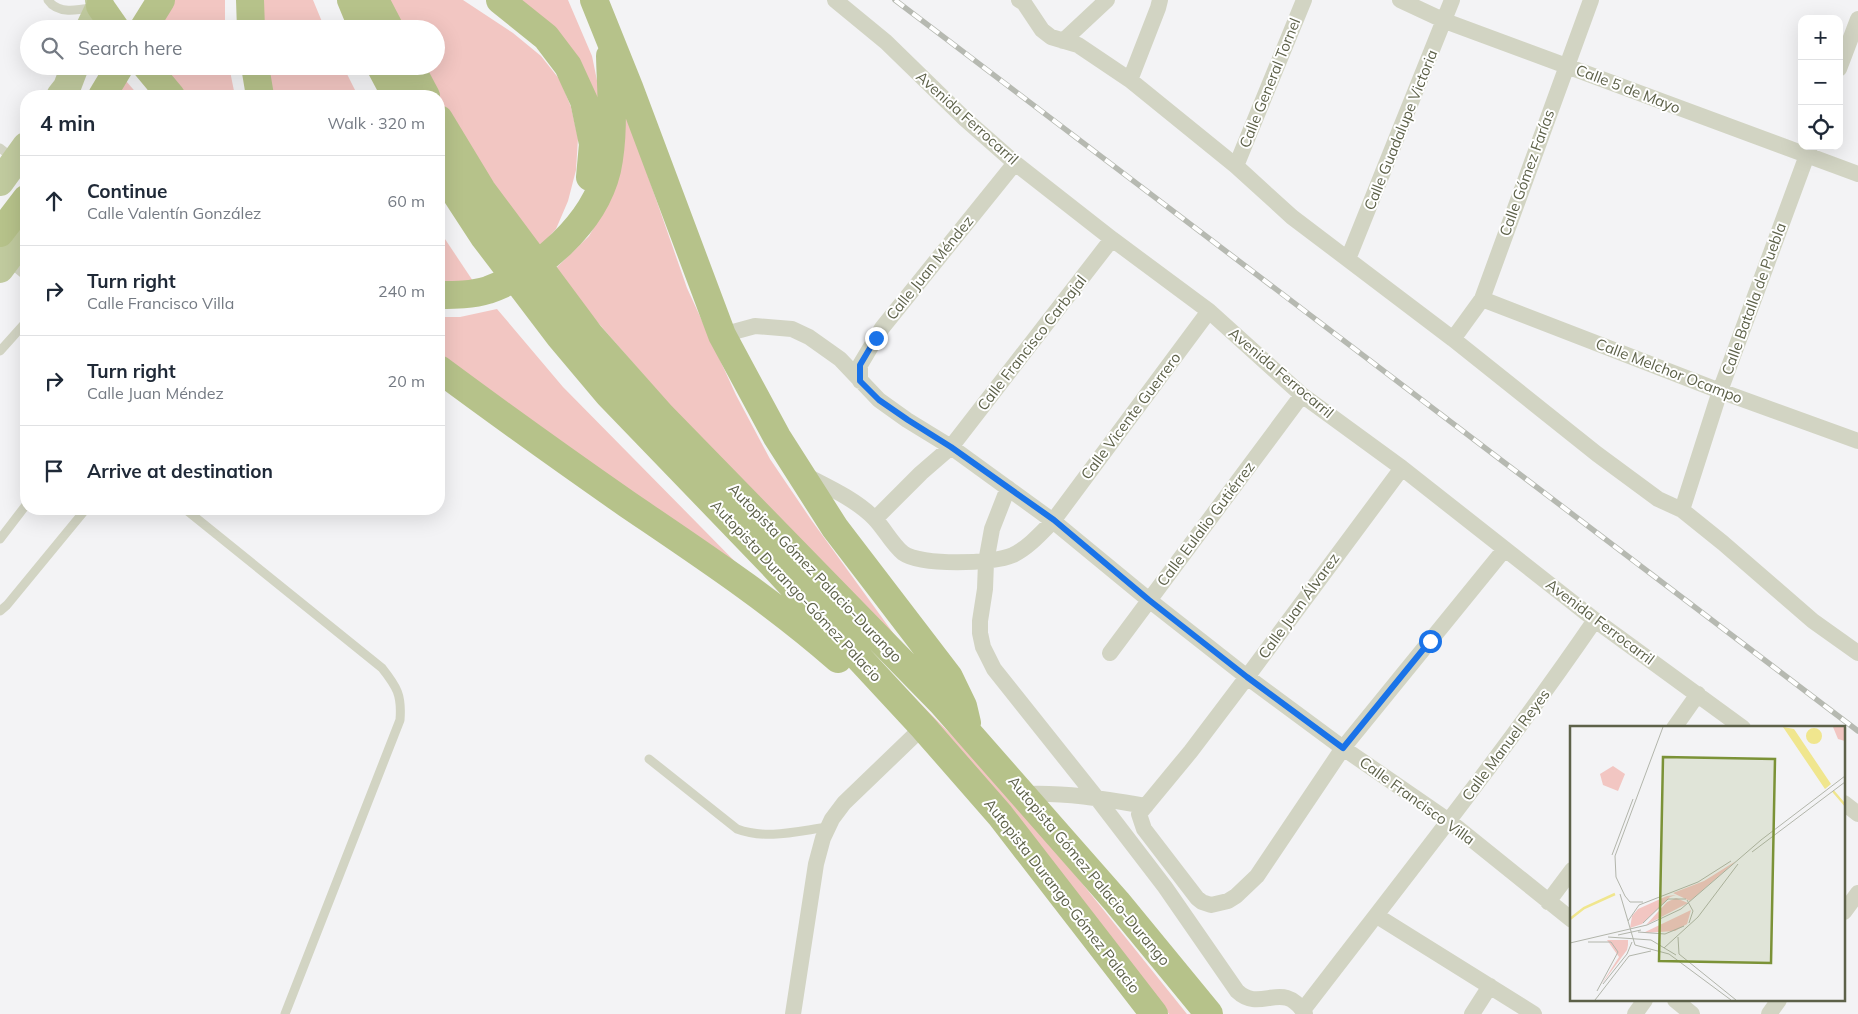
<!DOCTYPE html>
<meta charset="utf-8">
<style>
body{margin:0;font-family:Mulish,sans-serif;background:#f2f2f3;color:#1f2937}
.controls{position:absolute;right:15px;top:15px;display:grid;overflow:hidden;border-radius:10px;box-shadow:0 5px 20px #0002}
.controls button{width:45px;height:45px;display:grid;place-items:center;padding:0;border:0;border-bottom:1px solid #e0e1e3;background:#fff;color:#1f2937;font:25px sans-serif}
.stop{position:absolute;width:15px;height:15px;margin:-11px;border:4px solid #1a73e8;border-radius:50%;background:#fff}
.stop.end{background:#1a73e8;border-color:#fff;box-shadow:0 1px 5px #0008}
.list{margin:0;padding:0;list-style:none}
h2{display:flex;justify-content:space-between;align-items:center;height:65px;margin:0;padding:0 20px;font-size:21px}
h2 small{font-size:16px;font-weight:400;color:#747a83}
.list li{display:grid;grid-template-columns:32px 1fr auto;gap:15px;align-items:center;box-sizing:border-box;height:90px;padding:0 20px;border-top:1px solid #e0e1e3}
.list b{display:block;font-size:19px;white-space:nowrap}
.list p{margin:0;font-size:16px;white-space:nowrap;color:#747a83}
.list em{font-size:16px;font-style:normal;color:#747a83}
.icon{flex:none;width:28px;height:28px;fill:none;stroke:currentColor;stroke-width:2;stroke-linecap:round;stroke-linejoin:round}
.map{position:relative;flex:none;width:1858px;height:1014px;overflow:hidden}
.search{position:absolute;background:#fff;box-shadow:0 5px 20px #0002;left:20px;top:20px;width:425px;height:55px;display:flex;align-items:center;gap:12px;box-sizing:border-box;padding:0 18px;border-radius:28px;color:#747a83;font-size:19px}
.panel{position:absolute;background:#fff;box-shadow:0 5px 20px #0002;left:20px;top:90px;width:425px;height:425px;border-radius:20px}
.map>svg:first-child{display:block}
.green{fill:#f2c6c2}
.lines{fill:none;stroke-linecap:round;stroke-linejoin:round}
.service{stroke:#d2d4c3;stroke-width:9}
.minor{stroke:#d2d4c3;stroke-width:16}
.trunk{stroke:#c0ca9e;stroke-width:28}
.motorway{stroke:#b6c28a;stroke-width:28}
.rail-casing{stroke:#b6b9b1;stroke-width:5.5}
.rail{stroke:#fff;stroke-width:4;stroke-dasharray:11;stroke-linecap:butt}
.route{stroke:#1a73e8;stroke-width:6}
.labels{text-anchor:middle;stroke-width:4;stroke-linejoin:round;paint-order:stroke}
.street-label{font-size:15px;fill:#5d6149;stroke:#fff}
.inset-river{fill:none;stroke:#f0e68e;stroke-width:2.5}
.inset-road{fill:none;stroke:#b2b5ab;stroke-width:1}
.view{fill:#7b9237;fill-opacity:0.15;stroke:#7b9237;stroke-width:2.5}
.inset-edge{fill:none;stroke:#5d6149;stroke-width:2.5}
</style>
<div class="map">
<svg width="1858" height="1014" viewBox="0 0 1858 1014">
<rect width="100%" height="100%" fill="#f3f3f5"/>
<path class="green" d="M153,0H225V29H137Z
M244,0H313L325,29H245Z
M382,0H463L513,33L541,56L560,80L571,107L578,138L576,170L568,201L556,229L536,251L468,153L439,105V96L415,66H436V29H396Z
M508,0H568L592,56L604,115Z
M160,66H229L235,96H186Z
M255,66H343L358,96H263Z
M120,74L139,96H107Z
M626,113L687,288L736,395L770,459L812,521L925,677L727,471L553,271L589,236L604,210Z
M439,230L473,281L439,286Z
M497,309L563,387L769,596L439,362V317H460Z
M881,664L1012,796L1187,1014H1169L1005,804Z"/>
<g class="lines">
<path class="service" d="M48,0C58,15 79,10 94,7
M0,148L14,159
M9,262L26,276
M0,351L26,322
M185,509L382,668C397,687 402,695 400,720L285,1014
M0,539L26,505
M0,611L7,605L86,509
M649,759L737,829C766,840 798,831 828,827"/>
<path class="minor" d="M835,0L886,42L965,119L1015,163L1112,239L1209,311L1302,395L1402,468L1595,620L1743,728
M1019,0L1024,3L1042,30L1051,37L1078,45L1130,80L1236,166L1292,217L1453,339L1597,454L1658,499L1682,510L1723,543L1813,621L1858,653
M1400,0L1445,21L1858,174
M1063,41L1107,0
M1839,69L1858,19
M1130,80L1158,8L1160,0
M1236,166L1304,0
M1348,259L1452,0
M1482,299L1720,391L1858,441
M722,335L755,326L792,329L809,337L840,359L879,400L907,420L951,447L1053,521L1149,600L1247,677L1343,748L1449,821L1572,920
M1453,339L1482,299L1591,0
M860,381V365L882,328L1015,163
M1402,468L1247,677L1191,751L1139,814L1144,829L1197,898L1202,902L1211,905L1228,901L1236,896L1257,876L1343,748L1504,550
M805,475C828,487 855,499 874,518C884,528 892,544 903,553C921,566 993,564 1013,555C1029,547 1041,533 1053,521L1209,311
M1008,488L992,529L986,562L985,589L980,621V633L983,647L994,669L1096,797L1165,887L1237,991C1261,1014 1283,978 1305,1014
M1682,510L1720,391L1810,147
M875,519L921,473L951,447L1112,239
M1110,653L1302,395
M1674,728L1698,694
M1024,794C1065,792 1105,799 1146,806
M1844,803L1858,814
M1548,902L1572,870
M1844,912L1858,893
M1377,916L1534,1014
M1675,1000L1692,1014
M1303,1010C1402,881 1503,754 1595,620
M793,1014L816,864L823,838L832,819L844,803L923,727
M1472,1014L1490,986
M1635,1014L1645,1000
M1769,1014L1779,1000"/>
<path class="trunk" d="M89,29L100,6L99,0
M60,96L67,87L75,66
M0,182L26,146
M0,269L26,234"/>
<path class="motorway" d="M250,0L251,29
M351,0L363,29
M375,0L390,29
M500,0L546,37L568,66L584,101L593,144L590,177
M594,0L629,87L722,335L777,437L835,528L949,677L963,706L967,723
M100,6L116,29
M143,29L161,0
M146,66L171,96
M255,66L260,96
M380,66L396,96
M410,66L426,96
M102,96L120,66
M439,119L482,190L590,335L661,415L942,703L1117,902L1209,1014
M439,168L484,237L560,337L608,394L770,562L923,727L1000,815L1154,1014
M0,233L26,199
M439,295C455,295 472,295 488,290C539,272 594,224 607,170C615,133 611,94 610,56
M439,369C501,415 564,460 627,504C699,553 772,601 838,659"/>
<defs>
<path id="rail" d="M895,0L1858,731"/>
</defs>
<use href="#rail" class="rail-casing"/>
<use href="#rail" class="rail"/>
</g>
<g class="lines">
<path class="route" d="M876,338L860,365V381L879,400L908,420L951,447L1054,520L1149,600L1247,677L1343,748L1430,641"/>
</g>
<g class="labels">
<g class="street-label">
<text transform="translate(1270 83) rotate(-68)" y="5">Calle General Tornel</text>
<text transform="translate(1628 89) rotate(21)" y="5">Calle 5 de Mayo</text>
<text transform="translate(967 118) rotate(42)" y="5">Avenida Ferrocarril</text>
<text transform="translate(1401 130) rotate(-68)" y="5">Calle Guadalupe Victoria</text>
<text transform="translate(1527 173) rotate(-70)" y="5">Calle Gómez Farías</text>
<text transform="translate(930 268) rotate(-51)" y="5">Calle Juan Méndez</text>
<text transform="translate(1754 299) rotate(-70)" y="5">Calle Batalla de Puebla</text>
<text transform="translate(1032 343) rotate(-52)" y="5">Calle Francisco Carbajal</text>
<text transform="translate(1669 371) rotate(21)" y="5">Calle Melchor Ocampo</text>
<text transform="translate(1281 373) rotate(40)" y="5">Avenida Ferrocarril</text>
<text transform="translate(1131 416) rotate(-53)" y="5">Calle Vicente Guerrero</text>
<text transform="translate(1206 524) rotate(-53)" y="5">Calle Eulalio Gutiérrez</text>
<text transform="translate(815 573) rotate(46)" y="5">Autopista Gómez Palacio-Durango</text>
<text transform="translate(796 591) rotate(47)" y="5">Autopista Durango-Gómez Palacio</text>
<text transform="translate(1299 606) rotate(-54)" y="5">Calle Juan Álvarez</text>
<text transform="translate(1600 622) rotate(37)" y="5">Avenida Ferrocarril</text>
<text transform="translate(1506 745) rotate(-53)" y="5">Calle Manuel Reyes</text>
<text transform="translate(1417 801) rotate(36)" y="5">Calle Francisco Villa</text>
<text transform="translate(1089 871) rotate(50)" y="5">Autopista Gómez Palacio-Durango</text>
<text transform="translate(1062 896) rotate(52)" y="5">Autopista Durango-Gómez Palacio</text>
</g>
</g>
<g transform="translate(1570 726)">
<rect width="275" height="275" fill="#f3f3f5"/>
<path d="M263,1H275V15L268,13ZM43,40L55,48L48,65L33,59L30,48ZM166,135L120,175L103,167L134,155ZM106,169L100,171L72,198L60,202L62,190L68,183L97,170ZM106,172L118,177L76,199L97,176ZM121,184L117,198L105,205L73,207ZM37,214H58V219L57,224L31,259L49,231Z" fill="#f2c6c2"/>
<path d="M213,1L224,3L261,58L255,63ZM236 10a8 8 0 1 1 16 0a8 8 0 1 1-16 0Z" fill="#f0e68e"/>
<path class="inset-river" d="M263,65L275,79M0,193L14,182L45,168"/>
<path class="inset-road" d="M182,126L275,56M42,129L63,73M161,135L128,156L69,179L58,195L65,219L99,228L161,274M50,168L58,195M117,174L123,185L119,197M73,176H60L55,170L46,151L45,130L93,1M73,197L98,173H116M68,206L95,208L114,200M48,209L71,204M38,211L81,214L106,229M108,211L109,228L166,274M18,216H41L48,226L27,265M0,217L77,199L111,183L191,114L275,50M94,222L128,191L168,138M33,258L57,228L62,216M25,274L59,230L81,225"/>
<path class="view" d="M93,31L205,33L201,237L89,235Z"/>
<rect width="275" height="275" class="inset-edge"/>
</g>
</svg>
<div class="controls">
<button>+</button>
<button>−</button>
<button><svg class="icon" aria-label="locate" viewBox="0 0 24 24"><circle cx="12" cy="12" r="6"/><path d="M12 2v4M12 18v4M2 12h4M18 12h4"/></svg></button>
</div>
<div class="stop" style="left:1430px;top:641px"></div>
<div class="stop end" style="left:876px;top:338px"></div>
<div class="search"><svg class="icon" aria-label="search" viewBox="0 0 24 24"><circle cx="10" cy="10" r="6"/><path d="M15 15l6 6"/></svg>Search here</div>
<section class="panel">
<h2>4 min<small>Walk · 320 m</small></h2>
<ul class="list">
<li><svg class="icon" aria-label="ahead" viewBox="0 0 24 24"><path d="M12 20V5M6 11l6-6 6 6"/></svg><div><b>Continue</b><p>Calle Valentín González</p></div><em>60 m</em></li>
<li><svg class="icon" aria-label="right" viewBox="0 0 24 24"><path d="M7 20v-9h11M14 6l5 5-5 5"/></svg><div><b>Turn right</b><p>Calle Francisco Villa</p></div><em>240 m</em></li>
<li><svg class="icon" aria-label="right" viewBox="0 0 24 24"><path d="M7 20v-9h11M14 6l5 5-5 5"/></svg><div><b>Turn right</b><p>Calle Juan Méndez</p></div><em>20 m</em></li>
<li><svg class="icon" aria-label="arrive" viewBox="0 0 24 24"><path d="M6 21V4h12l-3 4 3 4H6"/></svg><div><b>Arrive at destination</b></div></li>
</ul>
</section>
</div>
